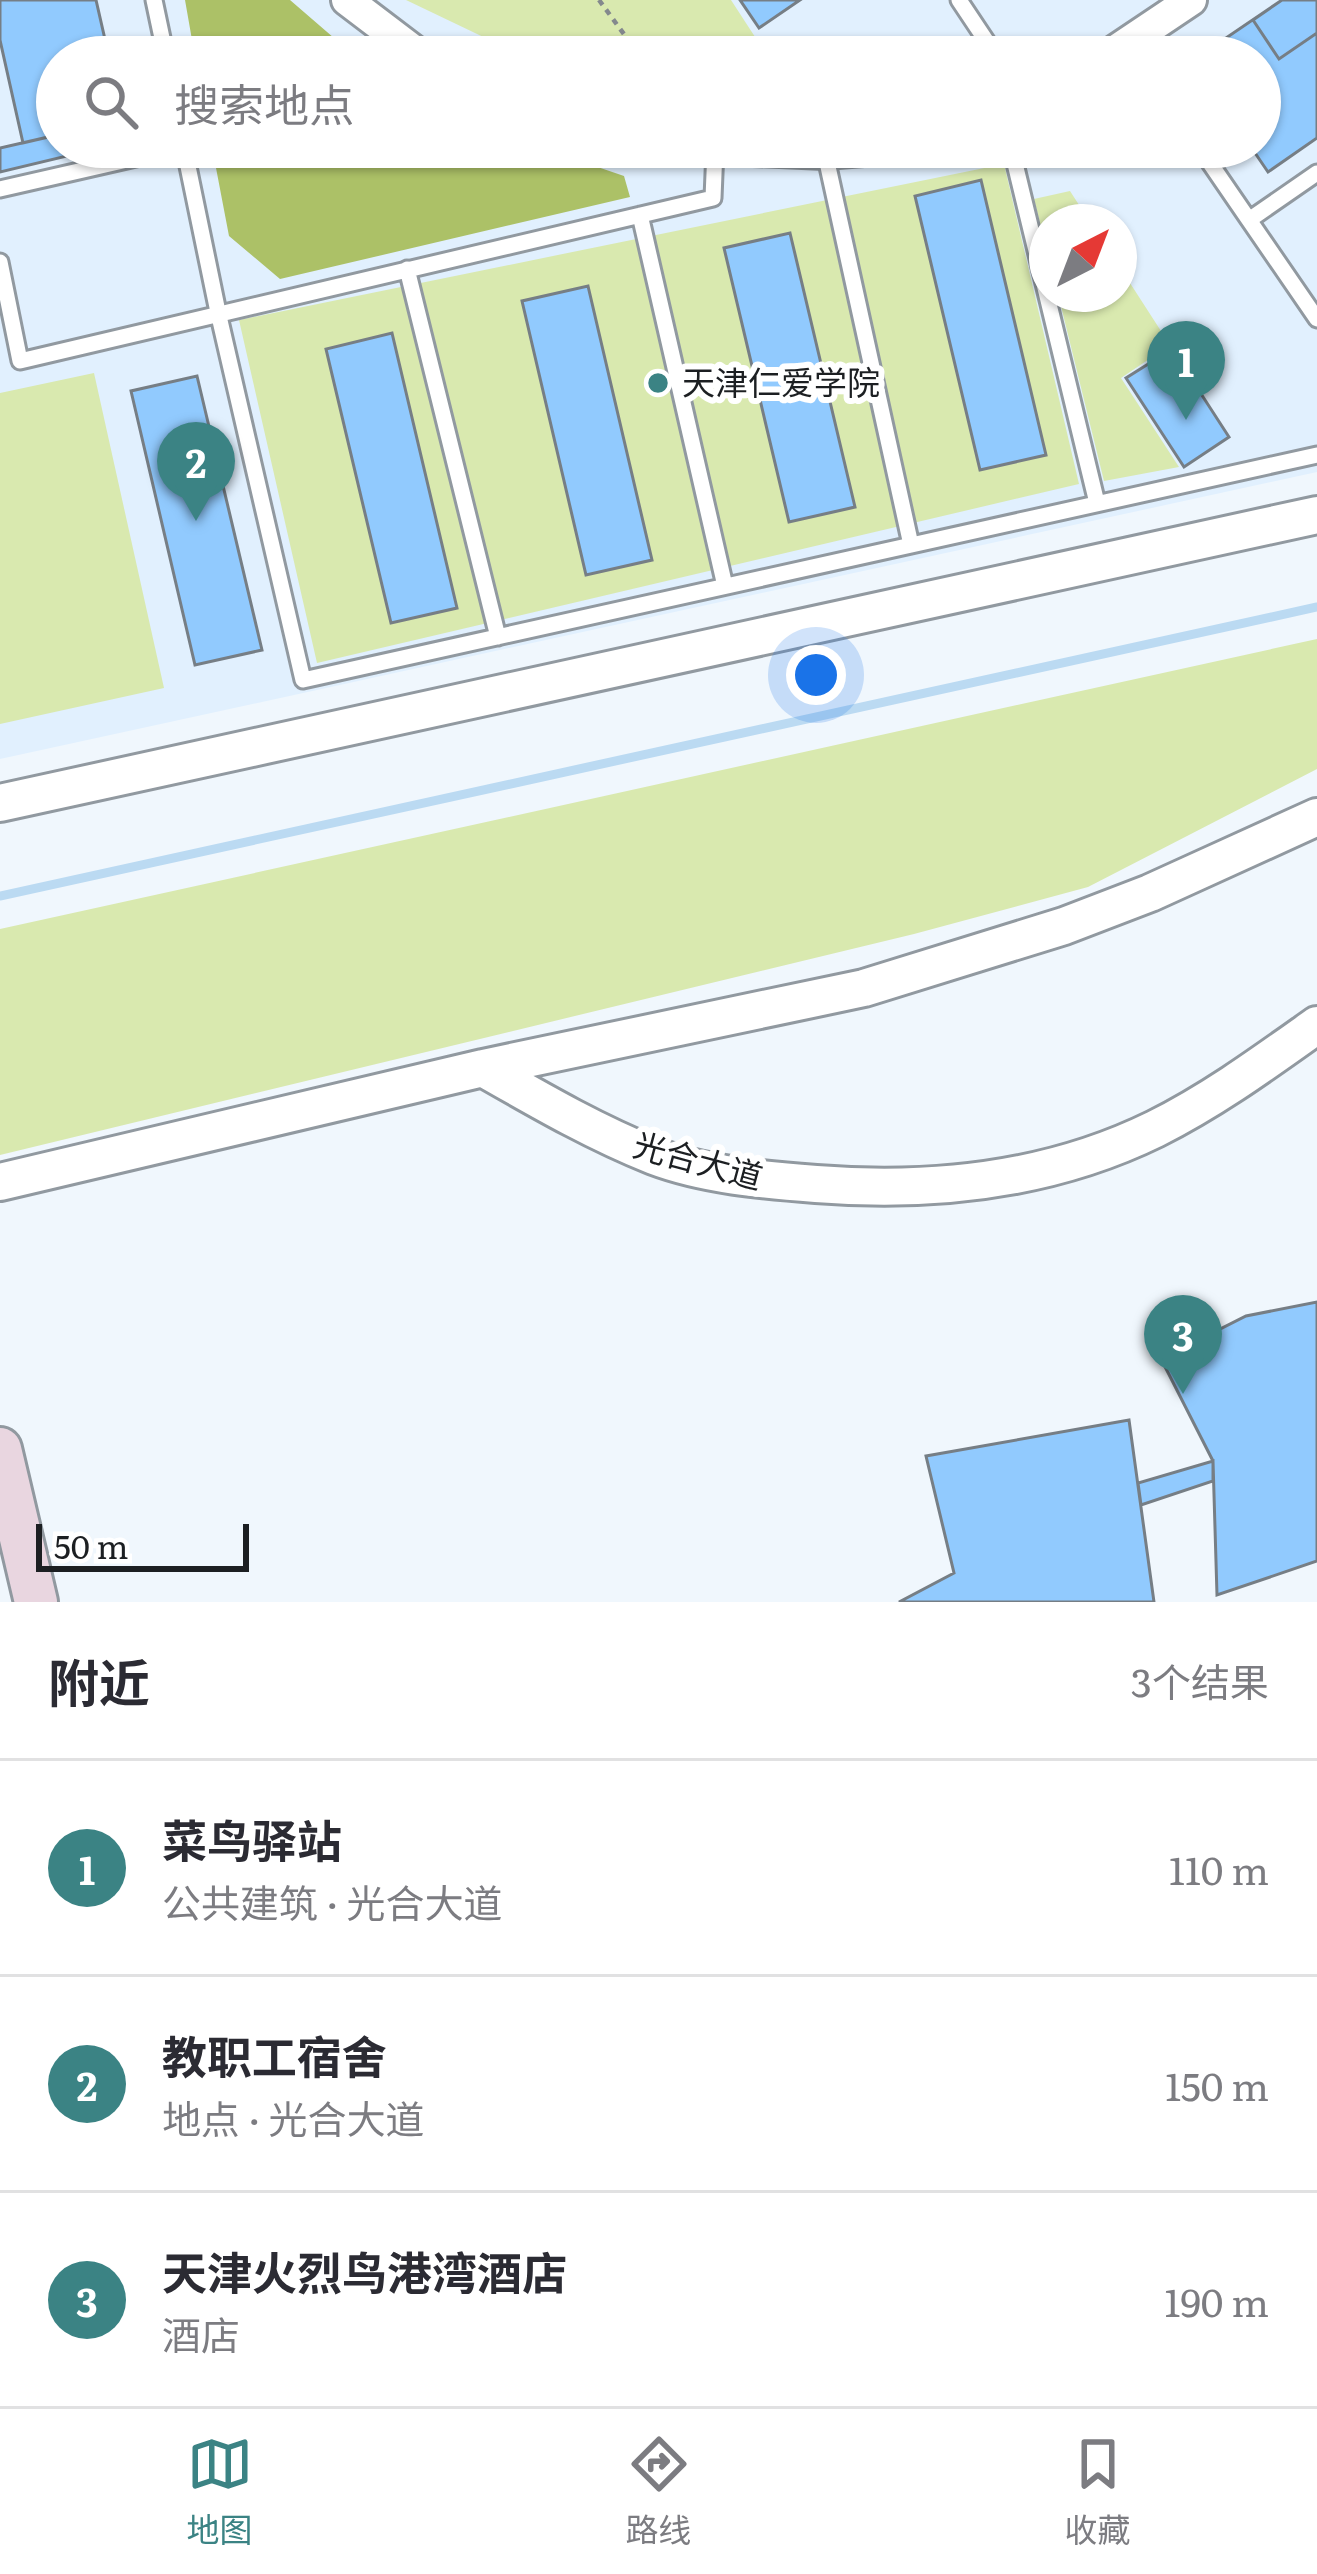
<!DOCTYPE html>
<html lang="zh">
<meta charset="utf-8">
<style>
body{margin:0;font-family:Literata,"Noto Sans SC",serif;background:#f7f7f7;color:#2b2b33}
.compass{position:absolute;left:1029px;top:204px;width:108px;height:108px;border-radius:50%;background:#fff;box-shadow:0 3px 9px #0004;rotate:42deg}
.scale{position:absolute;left:36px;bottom:30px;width:213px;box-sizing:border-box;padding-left:12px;border:6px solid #1c1f22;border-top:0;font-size:33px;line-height:42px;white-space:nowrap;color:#1c1f22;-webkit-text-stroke:9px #fff;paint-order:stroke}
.you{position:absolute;left:816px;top:675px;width:42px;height:42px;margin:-30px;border:9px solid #fff;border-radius:50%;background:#1a73e8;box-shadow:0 0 0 18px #1a73e833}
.badge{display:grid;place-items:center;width:78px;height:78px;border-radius:50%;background:#3b8384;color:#fff;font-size:39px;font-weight:700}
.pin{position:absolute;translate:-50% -99px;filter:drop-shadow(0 3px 6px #0008)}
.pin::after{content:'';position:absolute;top:63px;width:42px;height:36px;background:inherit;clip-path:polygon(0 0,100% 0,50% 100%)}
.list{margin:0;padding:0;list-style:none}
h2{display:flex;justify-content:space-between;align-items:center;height:156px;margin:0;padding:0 48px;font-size:51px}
h2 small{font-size:39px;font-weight:400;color:#7c7c81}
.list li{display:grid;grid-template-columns:78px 1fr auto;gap:36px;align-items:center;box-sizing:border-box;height:216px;padding:0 48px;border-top:3px solid #e1e1e2}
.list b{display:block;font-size:45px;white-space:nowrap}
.list p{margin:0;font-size:39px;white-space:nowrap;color:#7c7c81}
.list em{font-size:39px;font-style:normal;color:#7c7c81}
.icon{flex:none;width:66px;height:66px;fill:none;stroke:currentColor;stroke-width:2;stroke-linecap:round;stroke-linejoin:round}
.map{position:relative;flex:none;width:1317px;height:1602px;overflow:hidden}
.search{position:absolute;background:#fff;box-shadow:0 3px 9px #0004;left:36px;right:36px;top:36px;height:132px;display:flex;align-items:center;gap:30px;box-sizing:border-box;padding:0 42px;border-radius:66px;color:#7c7c81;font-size:45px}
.sheet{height:804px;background:#fff}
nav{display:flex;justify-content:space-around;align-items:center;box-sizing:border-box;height:168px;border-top:3px solid #e1e1e2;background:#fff;font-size:33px;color:#7c7c81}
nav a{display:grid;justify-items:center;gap:6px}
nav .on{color:#3b8384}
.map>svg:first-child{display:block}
.built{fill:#e1f0fe;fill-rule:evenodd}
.green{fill:#d9e9af}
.forest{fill:#acc167}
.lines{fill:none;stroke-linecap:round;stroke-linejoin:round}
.stream{stroke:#bbdaf2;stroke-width:9}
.building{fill:#91cafe;stroke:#767e85;stroke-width:3}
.service-casing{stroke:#9199a0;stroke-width:21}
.minor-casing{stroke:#9199a0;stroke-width:36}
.tertiary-casing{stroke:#9199a0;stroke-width:42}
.secondary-casing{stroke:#9199a0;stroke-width:48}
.path{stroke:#84898d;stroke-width:4.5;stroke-dasharray:6 6;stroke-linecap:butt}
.service{stroke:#fff;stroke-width:15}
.minor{stroke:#fff;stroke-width:30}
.tertiary{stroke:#fff;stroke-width:36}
.secondary{stroke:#e9d6e0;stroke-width:42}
.poi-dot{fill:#3b8384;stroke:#fff;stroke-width:4.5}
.labels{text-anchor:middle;stroke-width:12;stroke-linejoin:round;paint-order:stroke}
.poi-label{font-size:33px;fill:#1c1f22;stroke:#fff;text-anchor:start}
.street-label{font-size:33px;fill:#1c1f22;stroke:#fff}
</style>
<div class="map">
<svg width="1317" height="1602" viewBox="0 0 1317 1602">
<rect width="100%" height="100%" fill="#f0f7fd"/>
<path class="built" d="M0,0H1317V472L0,759ZM57,57H1260V147H57ZM1047,222H1119V294H1047Z"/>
<path class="green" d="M406,0H731L768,57H525Z
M1004,164L1079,484L317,663L239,320Z
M1070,191L1090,222H1047V251L1034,199Z
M1119,266L1170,345L1121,378L1179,467L1104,481L1058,294H1119Z
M94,373L164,688L0,724V393Z
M1317,639V769L1088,887L914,934L0,1155V929Z"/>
<path class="forest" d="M185,0H290L356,57H195Z
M212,147H539L624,176L630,197L280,279L229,236Z"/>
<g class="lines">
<path class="stream" d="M0,896L1317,607"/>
</g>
<path class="building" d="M0,0H96L109,57H57V135L23,143L0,40Z
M740,0H800L759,28Z
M1282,0H1317V138L1268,172L1251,147H1260V57H1198Z
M1282,0H1317V33L1279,59L1253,20Z
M57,135V147H87L88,151L0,172V148Z
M981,180L1046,455L980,470L915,196Z
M790,233L855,507L789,522L724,248Z
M588,286L652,560L586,575L522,301Z
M392,333L457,608L391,623L326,349Z
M1172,349L1229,437L1184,467L1126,378Z
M197,376L262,650L195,665L131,391Z
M1317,1302V1561L1217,1595L1213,1461L1161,1359L1246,1316Z
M1129,1420L1154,1602H899L954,1573L926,1456Z
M1213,1461V1481L1141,1505L1138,1483Z"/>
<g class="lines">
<defs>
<path id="service" d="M154,0L166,57
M959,0L997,57
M184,147L218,312L303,680L1317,455
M1011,147L1097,503
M1199,147L1249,220L1317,173
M825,153L911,545
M0,189L184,147
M640,215L725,586
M1249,220L1317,319
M0,262L20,361L713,198L715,149
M407,269L498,637"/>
<path id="minor" d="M347,0L422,57
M1106,57L1191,0
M684,147L825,153L902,147"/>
<path id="tertiary" d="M0,803L1317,515
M483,1068C539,1100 594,1132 654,1156C704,1175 763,1180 816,1184C931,1193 1049,1181 1155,1129C1213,1100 1265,1062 1317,1025
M0,1182L483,1068L864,988L1064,926L1150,893L1317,817"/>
<path id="secondary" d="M0,1449L36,1602"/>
</defs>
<use href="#service" class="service-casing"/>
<use href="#minor" class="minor-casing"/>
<use href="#tertiary" class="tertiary-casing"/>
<use href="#secondary" class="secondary-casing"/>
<path class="path" d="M599,0L629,41L652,57"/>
<use href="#service" class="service"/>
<use href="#minor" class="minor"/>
<use href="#tertiary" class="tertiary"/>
<use href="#secondary" class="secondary"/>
</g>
<circle class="poi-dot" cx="658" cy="383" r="12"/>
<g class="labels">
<g class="poi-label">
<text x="682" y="395">天津仁爱学院</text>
</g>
<g class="street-label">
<text transform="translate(698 1161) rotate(15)" y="12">光合大道</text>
</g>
</g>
</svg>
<svg class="compass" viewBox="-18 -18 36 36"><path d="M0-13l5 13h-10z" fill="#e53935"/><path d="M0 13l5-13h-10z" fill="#7c7c81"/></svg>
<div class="scale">50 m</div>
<div class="you"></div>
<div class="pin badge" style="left:1186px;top:420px">1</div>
<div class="pin badge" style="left:196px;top:521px">2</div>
<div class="pin badge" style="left:1183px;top:1394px">3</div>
<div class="search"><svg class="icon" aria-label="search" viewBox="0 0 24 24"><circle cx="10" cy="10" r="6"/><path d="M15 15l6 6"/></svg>搜索地点</div>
</div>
<section class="sheet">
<h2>附近<small>3个结果</small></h2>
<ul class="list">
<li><span class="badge">1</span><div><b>菜鸟驿站</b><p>公共建筑 · 光合大道</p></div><em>110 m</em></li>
<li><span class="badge">2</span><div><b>教职工宿舍</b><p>地点 · 光合大道</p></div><em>150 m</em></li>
<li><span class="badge">3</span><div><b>天津火烈鸟港湾酒店</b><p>酒店</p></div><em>190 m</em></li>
</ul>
</section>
<nav>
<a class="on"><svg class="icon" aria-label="map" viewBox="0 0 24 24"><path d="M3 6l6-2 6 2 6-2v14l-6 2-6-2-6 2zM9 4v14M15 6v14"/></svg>地图</a>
<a><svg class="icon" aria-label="directions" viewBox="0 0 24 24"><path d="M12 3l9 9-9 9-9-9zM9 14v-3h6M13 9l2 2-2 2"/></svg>路线</a>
<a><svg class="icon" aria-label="saved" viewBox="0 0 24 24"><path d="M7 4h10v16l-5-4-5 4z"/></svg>收藏</a>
</nav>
